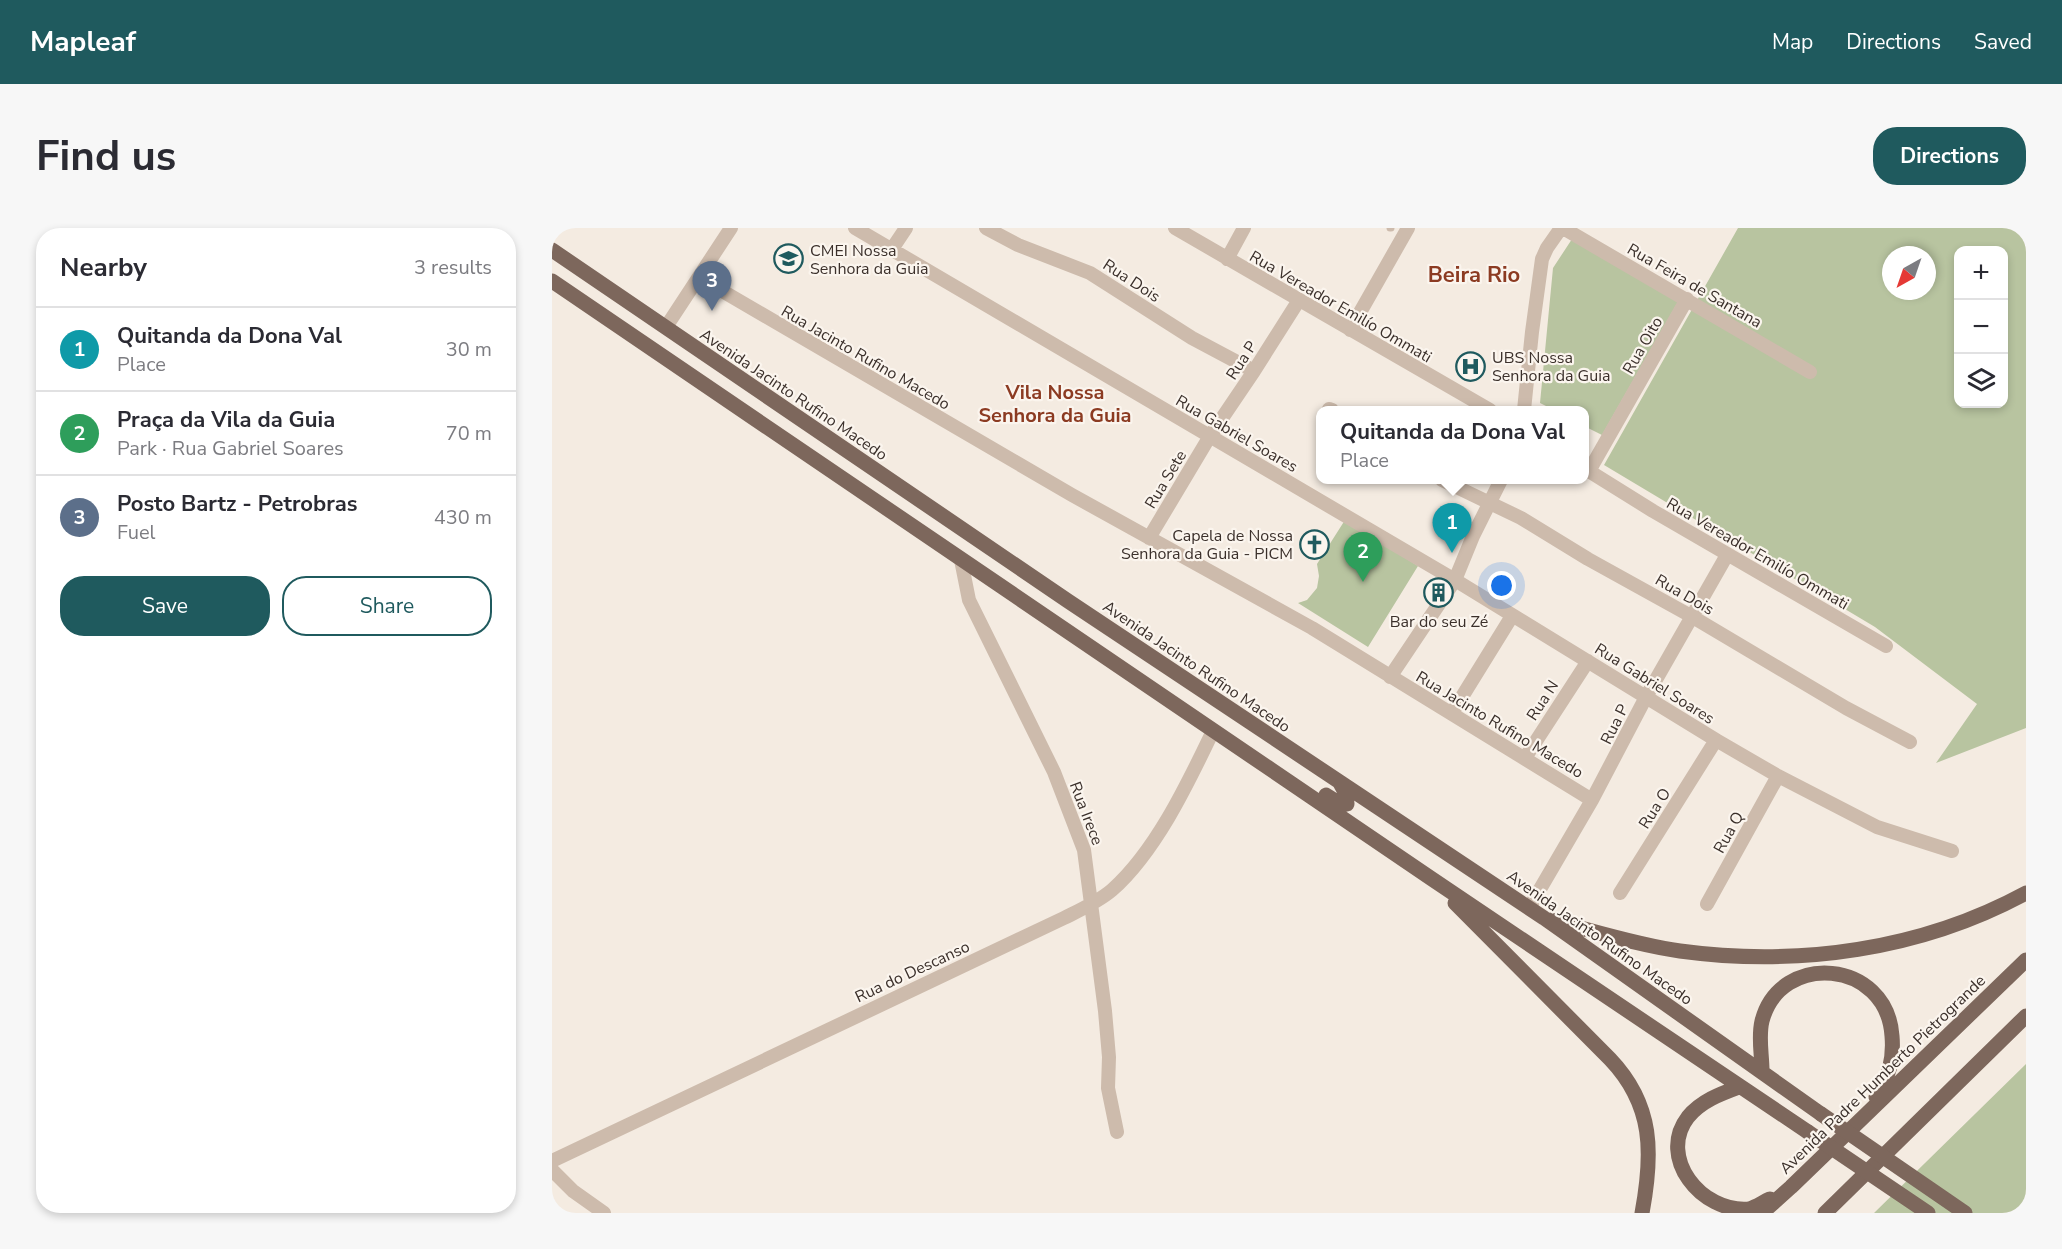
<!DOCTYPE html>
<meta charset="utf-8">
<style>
body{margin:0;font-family:"Nunito Sans",sans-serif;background:#f7f7f7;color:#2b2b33}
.controls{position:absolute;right:18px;top:18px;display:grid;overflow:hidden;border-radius:12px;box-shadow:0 3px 9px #0003}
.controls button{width:54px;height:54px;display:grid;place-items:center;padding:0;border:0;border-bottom:2px solid #e1e1e2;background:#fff;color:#2b2b33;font:30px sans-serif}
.compass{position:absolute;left:1330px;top:18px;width:54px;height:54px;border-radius:50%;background:#fff;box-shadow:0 3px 9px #0003;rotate:220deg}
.you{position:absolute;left:950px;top:358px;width:21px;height:21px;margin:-15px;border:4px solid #fff;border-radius:50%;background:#1a73e8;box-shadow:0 0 0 9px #1a73e833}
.badge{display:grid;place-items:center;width:39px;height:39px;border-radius:50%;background:#1f5a5e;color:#fff;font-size:20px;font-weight:700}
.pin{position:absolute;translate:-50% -50px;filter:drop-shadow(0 2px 3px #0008)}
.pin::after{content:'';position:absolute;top:32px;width:21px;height:18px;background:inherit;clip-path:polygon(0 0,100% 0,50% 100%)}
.popup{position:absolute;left:764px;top:178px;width:273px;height:78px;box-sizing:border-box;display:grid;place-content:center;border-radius:12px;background:#fff;filter:drop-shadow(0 2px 4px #0005);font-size:20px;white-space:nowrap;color:#7c7c81}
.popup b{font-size:22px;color:#2b2b33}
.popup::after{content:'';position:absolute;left:50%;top:100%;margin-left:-12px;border:12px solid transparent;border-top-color:#fff}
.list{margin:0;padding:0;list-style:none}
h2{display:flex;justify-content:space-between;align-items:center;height:78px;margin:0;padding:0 24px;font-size:26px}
h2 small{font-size:20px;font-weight:400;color:#7c7c81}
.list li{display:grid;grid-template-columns:39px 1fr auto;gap:18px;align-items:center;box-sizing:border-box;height:84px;padding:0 24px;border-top:2px solid #e1e1e2}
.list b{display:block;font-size:22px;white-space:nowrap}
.list p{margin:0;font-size:20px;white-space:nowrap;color:#7c7c81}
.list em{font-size:20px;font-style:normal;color:#7c7c81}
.actions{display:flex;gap:12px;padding:18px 24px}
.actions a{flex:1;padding:14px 0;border:2px solid #1f5a5e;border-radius:24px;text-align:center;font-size:21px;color:#1f5a5e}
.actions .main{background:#1f5a5e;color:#fff}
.icon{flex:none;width:33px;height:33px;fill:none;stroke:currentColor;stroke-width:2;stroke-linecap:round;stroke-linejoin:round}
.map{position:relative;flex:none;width:1474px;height:985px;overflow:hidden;border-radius:24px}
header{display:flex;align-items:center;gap:36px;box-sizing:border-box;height:84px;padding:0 30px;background:#1f5a5e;color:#fff}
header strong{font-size:28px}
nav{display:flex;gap:33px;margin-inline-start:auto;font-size:21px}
.intro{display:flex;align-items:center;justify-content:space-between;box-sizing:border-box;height:144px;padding:0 36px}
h1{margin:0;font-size:42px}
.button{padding:15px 27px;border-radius:24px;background:#1f5a5e;color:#fff;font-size:21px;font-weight:700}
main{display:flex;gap:36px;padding:0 36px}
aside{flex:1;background:#fff;border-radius:24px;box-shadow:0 3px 9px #0003}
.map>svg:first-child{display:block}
.green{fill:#b8c4a0;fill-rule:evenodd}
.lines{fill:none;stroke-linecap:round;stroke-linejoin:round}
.service{stroke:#cdbbac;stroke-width:7}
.minor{stroke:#cdbbac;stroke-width:14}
.primary{stroke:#7d675c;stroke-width:15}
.primary-bridge{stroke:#7d675c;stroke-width:15}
.labels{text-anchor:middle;stroke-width:4.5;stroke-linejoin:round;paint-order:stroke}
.poi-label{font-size:16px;fill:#3b302b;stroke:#fbf5ee;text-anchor:start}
.street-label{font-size:16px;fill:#3b302b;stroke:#fbf5ee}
.quarter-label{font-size:20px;font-weight:bold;fill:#8c3b22;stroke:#fbf5ee}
.district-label{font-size:22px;font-weight:bold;fill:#8c3b22;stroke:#fbf5ee}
</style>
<header>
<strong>Mapleaf</strong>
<nav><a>Map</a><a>Directions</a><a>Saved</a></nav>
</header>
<div class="intro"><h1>Find us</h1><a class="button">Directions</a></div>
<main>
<aside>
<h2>Nearby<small>3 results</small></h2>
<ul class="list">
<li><span class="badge" style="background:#0f9aa8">1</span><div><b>Quitanda da Dona Val</b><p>Place</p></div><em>30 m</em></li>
<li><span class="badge" style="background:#2e9e5b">2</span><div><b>Praça da Vila da Guia</b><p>Park · Rua Gabriel Soares</p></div><em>70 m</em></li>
<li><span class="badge" style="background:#5c6f8a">3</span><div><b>Posto Bartz - Petrobras</b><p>Fuel</p></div><em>430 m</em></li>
</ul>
<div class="actions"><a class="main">Save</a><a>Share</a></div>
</aside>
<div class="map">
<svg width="1474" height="985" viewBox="0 0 1474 985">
<rect width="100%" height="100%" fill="#f4ebe1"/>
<path class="green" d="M1186,0H1474V500L1384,535L1425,476L1323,399L1052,237ZM1406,22H1452V176H1406ZM1339,27H1375V63H1339Z
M1020,11L1126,74L1050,207L1032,198V182H1002L988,175L1001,40Z
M793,292L866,338L816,419L746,375L755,372L765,360L767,348L765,336Z
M1474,836V985H1322Z"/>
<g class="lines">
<path class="service" d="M838,0H839"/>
<path class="minor" d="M303,0L903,352L1164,512L1226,548L1325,599L1400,623
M434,0L466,17L538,45L640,110L702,143
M623,0L938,182
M1011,0L1258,144
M340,21L354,0
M675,31L692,0
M148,50L520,267L760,400L1040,572
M114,99L179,0
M798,102L856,0
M777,181L780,182
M972,182L980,104L990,31L995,20L1009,0
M1032,240L1101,283L1334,418
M1037,243L1135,71
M890,252L969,290L1036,331L1139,388L1294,480L1358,514
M597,310L658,208L702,143L747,72
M409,332L417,372L502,544L532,622L553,783L557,829L556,860L565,904
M838,449L903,352L921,308L949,252
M900,485L960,388
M973,530L1036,433
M1068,665L1164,512
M1155,676L1226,548
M977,680L1040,572L1094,469L1175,327
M0,933L512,690C528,682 546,674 560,662C604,623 636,555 661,503
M0,942L21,963L52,985"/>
<path class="primary" d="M0,22L516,373L992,690L1269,886
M0,53L880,651L1256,904
M774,567L790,577L795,576L794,566L788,555
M903,675L1058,831C1102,877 1101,926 1090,985
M999,692C1042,703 1085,717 1128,723C1246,739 1369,722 1474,665
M1210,843C1210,827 1206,809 1210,793C1228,723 1335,731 1340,808C1342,831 1337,849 1324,869
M1187,859C1168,866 1149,873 1136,889C1105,929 1149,985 1197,981C1204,979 1211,974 1218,971
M1210,985L1239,959L1474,732
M1273,985L1474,788"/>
<path class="primary-bridge" d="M1269,886L1413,985
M1256,904L1376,985"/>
</g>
<defs>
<symbol id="school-ring" viewBox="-11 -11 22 22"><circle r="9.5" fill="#fbf5ee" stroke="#1f5a5e" stroke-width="1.5"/><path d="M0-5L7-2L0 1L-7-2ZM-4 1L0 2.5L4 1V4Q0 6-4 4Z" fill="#1f5a5e"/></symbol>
<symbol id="hospital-ring" viewBox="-11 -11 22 22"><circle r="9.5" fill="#fbf5ee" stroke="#1f5a5e" stroke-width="1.5"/><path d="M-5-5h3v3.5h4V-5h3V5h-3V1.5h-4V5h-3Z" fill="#1f5a5e"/></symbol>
<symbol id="church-ring" viewBox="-11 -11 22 22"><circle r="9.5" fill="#fbf5ee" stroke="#1f5a5e" stroke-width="1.5"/><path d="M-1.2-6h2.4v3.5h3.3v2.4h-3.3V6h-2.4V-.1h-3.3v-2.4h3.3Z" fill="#1f5a5e"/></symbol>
<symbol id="building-ring" viewBox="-11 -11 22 22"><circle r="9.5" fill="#fbf5ee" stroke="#1f5a5e" stroke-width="1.5"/><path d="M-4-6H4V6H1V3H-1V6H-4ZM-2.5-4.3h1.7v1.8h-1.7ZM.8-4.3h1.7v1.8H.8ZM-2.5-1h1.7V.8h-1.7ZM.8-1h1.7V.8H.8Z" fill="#1f5a5e"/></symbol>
</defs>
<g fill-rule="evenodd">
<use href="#school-ring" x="220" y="14" width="33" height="33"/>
<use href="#hospital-ring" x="902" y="122" width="33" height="33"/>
<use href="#church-ring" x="746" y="300" width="33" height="33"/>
<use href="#building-ring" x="870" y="348" width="33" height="33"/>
</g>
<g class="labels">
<g class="poi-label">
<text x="258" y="28">CMEI Nossa<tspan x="258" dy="18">Senhora da Guia</tspan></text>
<text x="940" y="135">UBS Nossa<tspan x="940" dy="18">Senhora da Guia</tspan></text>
<text x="741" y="313" text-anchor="end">Capela de Nossa<tspan x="741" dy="18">Senhora da Guia - PICM</tspan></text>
<text x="887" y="399" text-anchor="middle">Bar do seu Zé</text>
</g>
<g class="street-label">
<text transform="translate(580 52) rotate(33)" y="6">Rua Dois</text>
<text transform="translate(1143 57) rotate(30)" y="6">Rua Feira de Santana</text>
<text transform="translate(789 78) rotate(30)" y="6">Rua Vereador Emilío Ommati</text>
<text transform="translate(1090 117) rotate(-60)" y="6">Rua Oito</text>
<text transform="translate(314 129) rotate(30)" y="6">Rua Jacinto Rufino Macedo</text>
<text transform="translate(689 132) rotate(-57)" y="6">Rua P</text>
<text transform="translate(242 166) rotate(34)" y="6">Avenida Jacinto Rufino Macedo</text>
<text transform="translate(685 205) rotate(30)" y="6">Rua Gabriel Soares</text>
<text transform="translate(613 251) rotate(-59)" y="6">Rua Sete</text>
<text transform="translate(1206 325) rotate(30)" y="6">Rua Vereador Emilío Ommati</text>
<text transform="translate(1133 366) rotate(30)" y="6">Rua Dois</text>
<text transform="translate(645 438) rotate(34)" y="6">Avenida Jacinto Rufino Macedo</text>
<text transform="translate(1103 455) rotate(32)" y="6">Rua Gabriel Soares</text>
<text transform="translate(990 472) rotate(-57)" y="6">Rua N</text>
<text transform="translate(948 496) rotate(31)" y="6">Rua Jacinto Rufino Macedo</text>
<text transform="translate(1062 496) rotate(-63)" y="6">Rua P</text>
<text transform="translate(1102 580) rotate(-58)" y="6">Rua O</text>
<text transform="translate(535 585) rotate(69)" y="6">Rua Irece</text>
<text transform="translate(1176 604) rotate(-61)" y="6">Rua Q</text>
<text transform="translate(1048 709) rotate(35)" y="6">Avenida Jacinto Rufino Macedo</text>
<text transform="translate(360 743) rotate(-25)" y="6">Rua do Descanso</text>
<text transform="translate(1330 846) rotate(-44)" y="6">Avenida Padre Humberto Pietrogrande</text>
</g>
<g class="quarter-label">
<text x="503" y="171">Vila Nossa<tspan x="503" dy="23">Senhora da Guia</tspan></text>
</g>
<g class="district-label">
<text x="922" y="54">Beira Rio</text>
</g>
</g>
</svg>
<div class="controls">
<button>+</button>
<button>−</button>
<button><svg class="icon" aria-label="layers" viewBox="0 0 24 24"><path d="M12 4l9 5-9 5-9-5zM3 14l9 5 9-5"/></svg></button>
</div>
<svg class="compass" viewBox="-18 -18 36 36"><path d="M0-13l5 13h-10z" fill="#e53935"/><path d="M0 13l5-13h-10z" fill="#7c7c81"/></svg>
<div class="you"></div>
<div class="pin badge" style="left:900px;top:325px;background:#0f9aa8">1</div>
<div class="popup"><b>Quitanda da Dona Val</b>Place</div>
<div class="pin badge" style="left:811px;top:354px;background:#2e9e5b">2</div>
<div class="pin badge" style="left:160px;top:83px;background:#5c6f8a">3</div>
</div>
</main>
